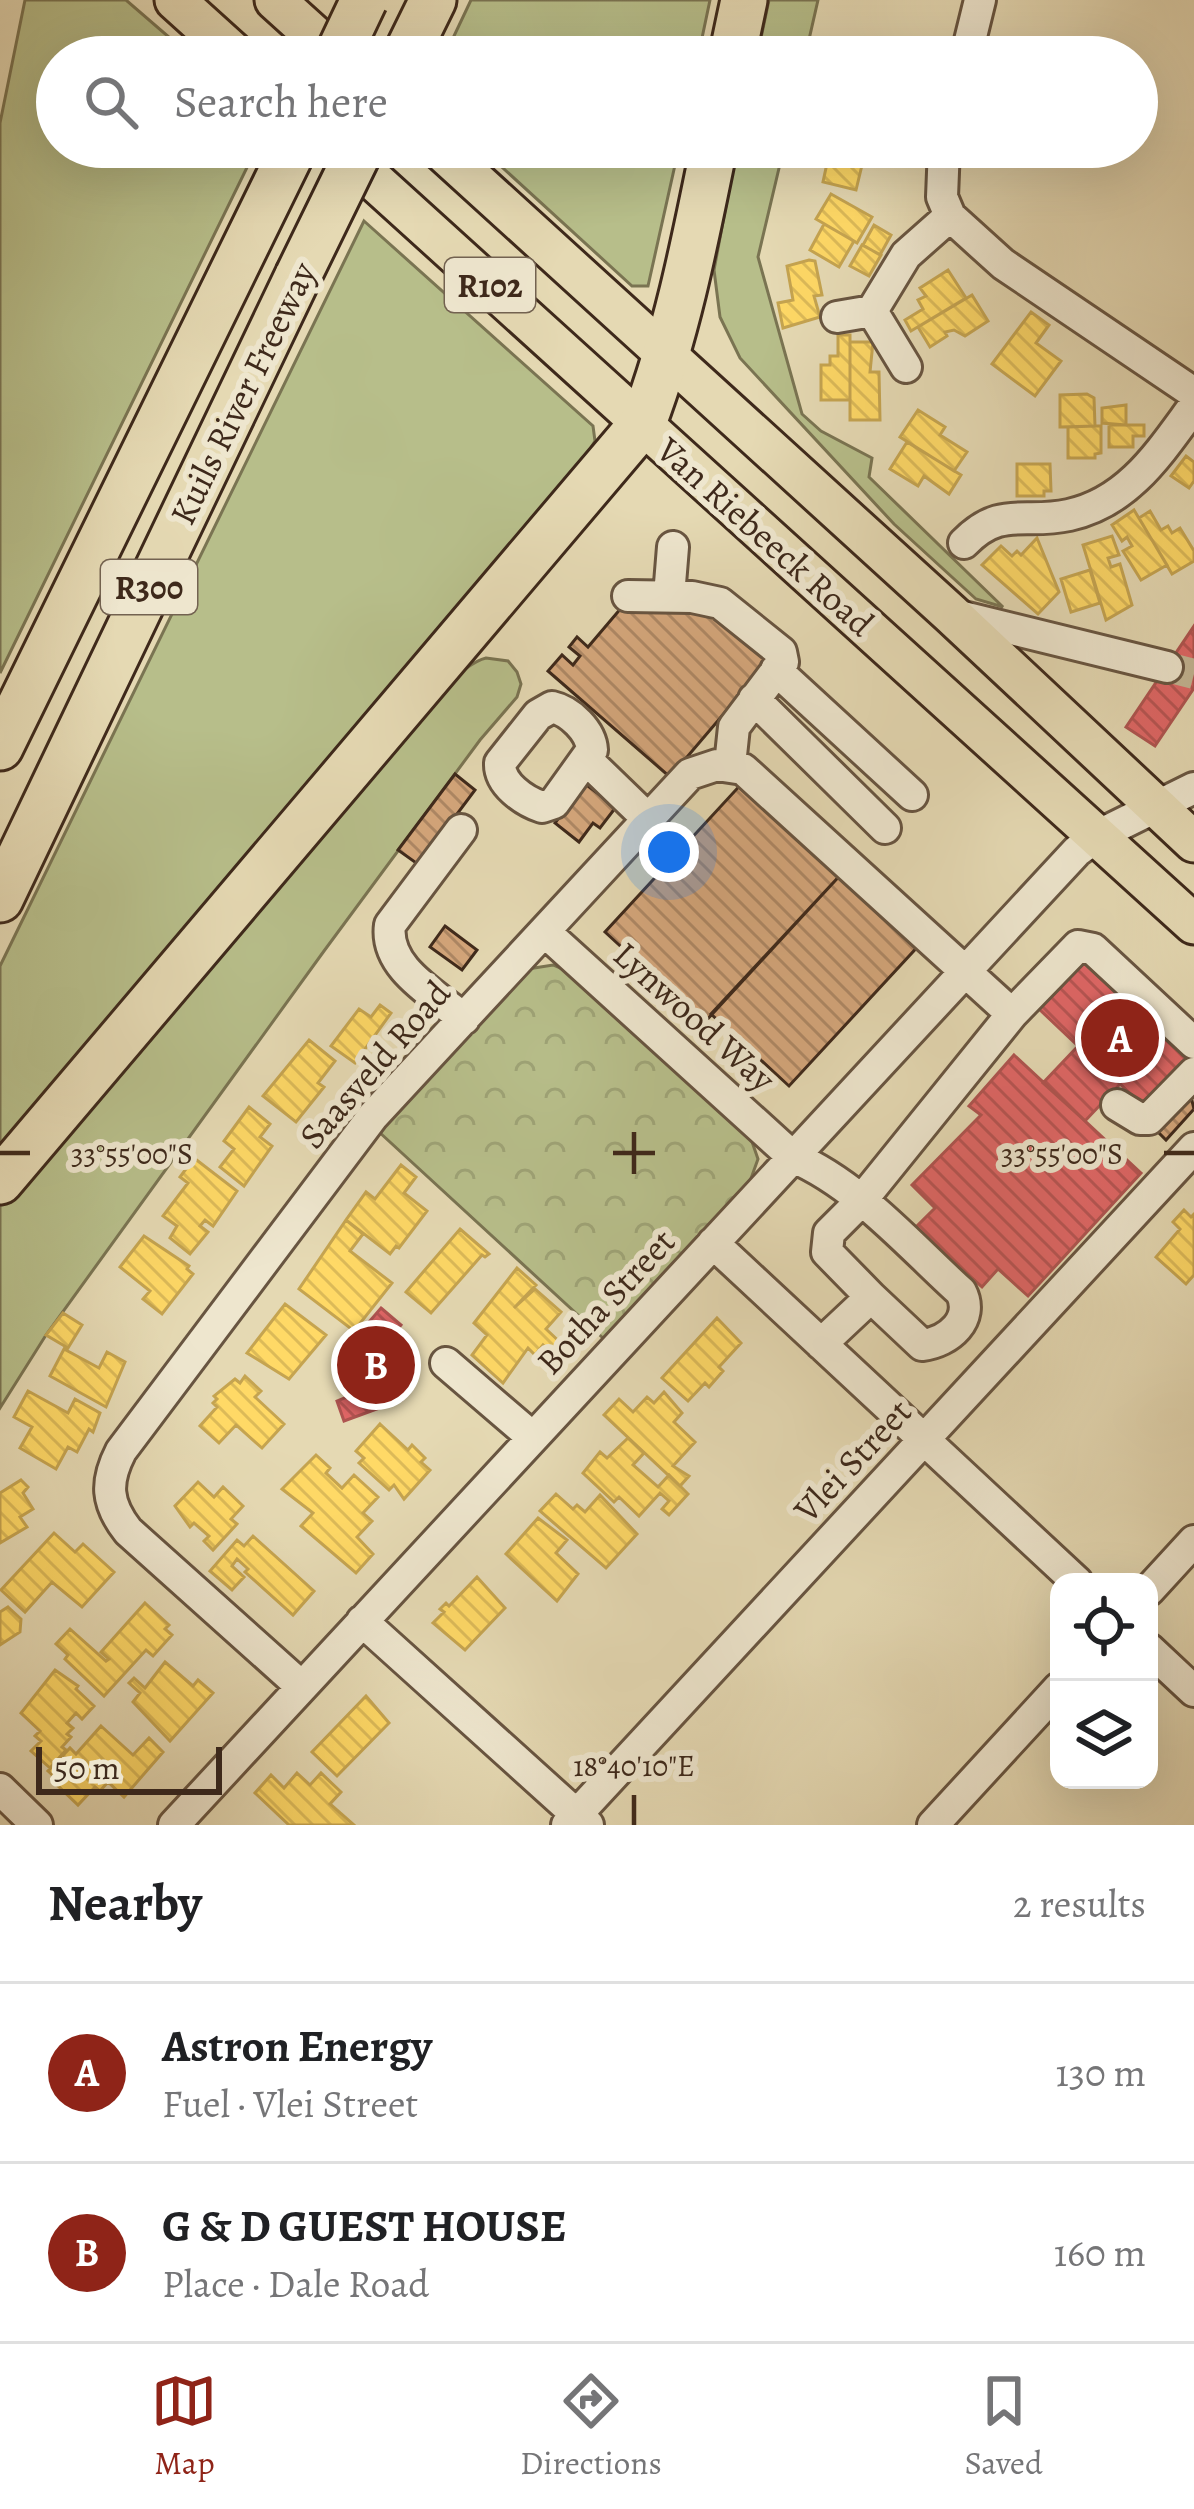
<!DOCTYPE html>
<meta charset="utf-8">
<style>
body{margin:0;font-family:Alegreya,serif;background:#f6f6f6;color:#202124}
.controls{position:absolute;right:36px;bottom:36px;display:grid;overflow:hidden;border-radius:24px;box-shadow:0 12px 48px #0002}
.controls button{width:108px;height:108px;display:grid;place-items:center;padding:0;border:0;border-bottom:3px solid #e0e0e0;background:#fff;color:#202124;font:60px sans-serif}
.scale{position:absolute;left:36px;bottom:30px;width:186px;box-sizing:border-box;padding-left:12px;border:6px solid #3e291b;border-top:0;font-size:33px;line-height:42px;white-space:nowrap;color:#3e291b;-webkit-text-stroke:9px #eee6ce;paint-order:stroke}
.you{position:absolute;left:669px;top:852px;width:42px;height:42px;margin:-30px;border:9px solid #fff;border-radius:50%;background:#1a73e8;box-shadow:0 0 0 18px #1a73e833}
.badge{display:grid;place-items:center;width:78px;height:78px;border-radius:50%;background:#8f2418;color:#fff;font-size:39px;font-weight:700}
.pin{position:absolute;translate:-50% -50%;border:6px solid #fff;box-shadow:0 3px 12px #0006}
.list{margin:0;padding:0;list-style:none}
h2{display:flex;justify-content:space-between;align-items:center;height:156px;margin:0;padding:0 48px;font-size:51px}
h2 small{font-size:39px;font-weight:400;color:#757577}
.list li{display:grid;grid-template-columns:78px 1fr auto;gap:36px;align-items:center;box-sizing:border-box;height:180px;padding:0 48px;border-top:3px solid #e0e0e0}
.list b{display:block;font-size:45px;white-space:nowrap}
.list p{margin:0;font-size:39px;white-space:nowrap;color:#757577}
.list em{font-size:39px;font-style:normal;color:#757577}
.icon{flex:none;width:66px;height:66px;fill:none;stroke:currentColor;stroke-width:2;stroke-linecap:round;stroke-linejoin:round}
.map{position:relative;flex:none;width:1194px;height:1825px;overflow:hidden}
.search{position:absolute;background:#fff;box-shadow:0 12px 48px #0002;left:36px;right:36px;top:36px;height:132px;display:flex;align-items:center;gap:30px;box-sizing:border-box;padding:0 42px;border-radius:66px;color:#757577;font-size:45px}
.sheet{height:516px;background:#fff}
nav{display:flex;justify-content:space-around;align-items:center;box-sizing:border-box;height:168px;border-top:3px solid #e0e0e0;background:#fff;font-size:33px;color:#757577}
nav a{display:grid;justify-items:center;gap:6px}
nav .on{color:#8f2418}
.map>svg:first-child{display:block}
.grass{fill:#b7be8a;stroke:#7a7452;stroke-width:3}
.park{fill:url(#park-crowns);stroke:#7a7452;stroke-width:3}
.homes{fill:url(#homes-back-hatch);stroke:#c5a450;stroke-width:3}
.shops{fill:url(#shops-back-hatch);stroke:#af5450;stroke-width:3}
.building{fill:url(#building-back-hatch);stroke:#3e291b;stroke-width:3}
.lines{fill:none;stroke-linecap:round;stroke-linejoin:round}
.minor-tunnel{stroke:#c4b695;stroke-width:30;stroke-dasharray:30 15;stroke-linecap:butt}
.minor-casing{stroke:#685541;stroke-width:36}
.major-casing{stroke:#3e291b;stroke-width:45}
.highway-casing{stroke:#3e291b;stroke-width:51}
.minor{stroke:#eee6ce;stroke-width:30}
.major{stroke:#e5d9b3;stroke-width:39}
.highway{stroke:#e5d9b3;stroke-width:45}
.highway-bridge-casing{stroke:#3e291b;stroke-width:51;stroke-linecap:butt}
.highway-bridge{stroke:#e5d9b3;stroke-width:45}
.ticks{fill:none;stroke:#3e291b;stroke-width:4.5}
.labels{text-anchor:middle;stroke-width:12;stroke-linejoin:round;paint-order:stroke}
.shield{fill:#eee6ce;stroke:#736251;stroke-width:3}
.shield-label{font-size:33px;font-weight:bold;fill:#3e291b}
.street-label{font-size:36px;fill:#3e291b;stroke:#eee6ce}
.ticks-label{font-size:30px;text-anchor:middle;fill:#3e291b;stroke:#eee6ce;stroke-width:12;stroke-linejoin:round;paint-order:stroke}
</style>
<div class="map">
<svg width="1194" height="1825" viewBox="0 0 1194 1825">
<defs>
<pattern id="park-crowns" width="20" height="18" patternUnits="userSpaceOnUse" patternTransform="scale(3)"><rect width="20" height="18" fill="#b7be8a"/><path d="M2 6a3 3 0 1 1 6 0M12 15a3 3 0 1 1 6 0" fill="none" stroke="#9ea376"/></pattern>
<pattern id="homes-back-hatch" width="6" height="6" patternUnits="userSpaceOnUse" patternTransform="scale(3)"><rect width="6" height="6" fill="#ffd966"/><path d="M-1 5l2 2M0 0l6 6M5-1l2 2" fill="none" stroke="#dcba58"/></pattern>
<pattern id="shops-back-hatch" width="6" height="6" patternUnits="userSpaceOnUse" patternTransform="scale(3)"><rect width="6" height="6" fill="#e06666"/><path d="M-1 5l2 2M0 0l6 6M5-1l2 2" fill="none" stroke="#b75453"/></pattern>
<pattern id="building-back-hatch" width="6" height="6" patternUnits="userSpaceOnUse" patternTransform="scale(3)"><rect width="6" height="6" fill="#d5a77c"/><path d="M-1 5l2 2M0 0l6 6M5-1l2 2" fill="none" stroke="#ae8865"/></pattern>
</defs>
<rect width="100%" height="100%" fill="#e5d9b3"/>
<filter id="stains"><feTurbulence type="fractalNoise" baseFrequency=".00167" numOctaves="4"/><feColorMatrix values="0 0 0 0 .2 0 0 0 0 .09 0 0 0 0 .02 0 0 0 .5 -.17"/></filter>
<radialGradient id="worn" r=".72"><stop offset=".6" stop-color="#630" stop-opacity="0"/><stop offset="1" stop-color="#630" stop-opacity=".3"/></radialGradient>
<path class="grass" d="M25,0H126L192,57H57V147H257L0,673V123Z
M471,0H710L698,57H490L453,38Z
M769,0H818L805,57H757Z
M480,147H679L648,286H632Z
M737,147H784L758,257L802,414L821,431L872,458L869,477L1003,607L976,599L894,524L740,358L720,317L714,270Z
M364,221L593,426L595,441L580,465L0,1154V966Z
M486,658L508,661L517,672L521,684L517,697L480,740L324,951L46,1335L0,1408V1204C126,1054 251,904 382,759C406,732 454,666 486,658Z"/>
<path class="park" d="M553,965L569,972L750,1136L758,1159L749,1184L604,1339L378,1131L528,969Z"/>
<path class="homes" d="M829,154L863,161L856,190L823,182Z
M831,194L872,217L857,243L816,219Z
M824,224L854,241L839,267L810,250Z
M874,225L891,235L880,255L863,245Z
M862,245L881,255L869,276L850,266Z
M809,260L815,261L822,295L814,296L820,317L783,328L778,303L793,300L787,266Z
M948,270L966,298L911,331L905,320L923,309L918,300L926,296L920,288Z
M972,295L988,321L965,336L954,330L945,332L947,336L930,347L918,327Z
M1031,312L1049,325L1036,343L1061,361L1035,396L992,364Z
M838,335H850V400H821V365H830V356H838Z
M850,342H873L870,372H879L880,420H850Z
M1087,394L1094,398L1095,426L1060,427V395Z
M1126,405V425L1102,423V408Z
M918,410L945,427L940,435L967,452L954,471L900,437Z
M1109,425H1144V436H1133V447H1109Z
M1095,426H1101V453L1095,454V458H1068V427Z
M907,442L961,475L949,494L924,476L918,486L890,469Z
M1186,456L1194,462V481L1189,488L1171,476Z
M1017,464H1050L1051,491H1044V496H1017Z
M1134,510L1167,565L1141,580L1123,551L1132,546L1127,537L1122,541L1112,525Z
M1150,511L1161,530L1168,526L1172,533L1180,528L1194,551V561L1172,574L1139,518Z
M1112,536L1119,555L1108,558L1111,567L1120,564L1132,605L1106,620L1083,545Z
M1037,538L1059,592L1038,614L982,565L1001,546L1012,556L1017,551L1021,555Z
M1090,570L1100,603L1071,612L1061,579Z
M380,1005L391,1013L355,1063L331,1046L359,1009L371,1017Z
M309,1040L335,1061L318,1083L324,1087L296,1122L263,1096Z
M249,1107L270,1124L260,1137L272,1146L244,1186L220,1167L234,1149L224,1141Z
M194,1158L237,1191L213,1226L205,1220L200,1226L208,1232L190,1254L170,1238L177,1226L163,1216L188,1183L180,1177Z
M401,1165L416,1177L404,1193L427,1211L399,1248L396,1246L390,1254L346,1220L366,1192L375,1199Z
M1184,1210L1191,1217L1194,1214V1275L1186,1284L1156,1257L1180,1229L1173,1222Z
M346,1220L363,1234L350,1251L392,1283L354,1331L299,1289Z
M460,1229L489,1254L485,1257L482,1255L431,1313L406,1292Z
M144,1236L189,1266L187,1269L193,1274L162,1314L143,1299L150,1291L120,1267Z
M517,1268L536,1285L514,1308L535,1289L561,1312L546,1329L564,1346L555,1356L543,1345L535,1355L528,1348L503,1383L472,1355L487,1335L474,1323Z
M285,1304L326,1335L289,1379L247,1353Z
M63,1313L82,1325L68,1348L46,1335Z
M717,1318L741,1343L719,1367L723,1371L709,1387L705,1383L688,1401L662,1378Z
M64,1349L99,1368L107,1352L125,1362L106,1407L50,1376Z
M245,1376L261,1391L255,1397L284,1424L262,1448L236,1425L219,1443L200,1426L217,1407L213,1403L217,1399L214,1396L235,1379L240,1383Z
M28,1391L68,1413L75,1399L100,1413L93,1432L89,1429L77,1452L68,1447L56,1469L20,1448L32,1427L14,1417Z
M664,1392L682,1413L674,1422L695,1442L673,1466L689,1476L680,1486L604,1415L619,1399L633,1412L647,1397L654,1403Z
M380,1424L408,1450L412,1445L425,1458L421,1462L430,1470L404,1499L394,1485L389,1490L359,1463L364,1458L356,1451Z
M628,1438L644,1453L633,1465L658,1487L669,1475L688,1494L669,1515L662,1509L669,1501L660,1493L639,1516L619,1497L614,1502L583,1473L600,1452L607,1458Z
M316,1455L330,1468L326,1473L342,1488L354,1475L378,1497L363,1513L372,1521L357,1537L373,1554L356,1573L301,1526L313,1513L282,1489Z
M21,1480L28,1487L23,1493L33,1509L20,1517L27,1527L0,1543V1493Z
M198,1482L214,1497L223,1487L243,1506L231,1519L237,1524L213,1550L204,1541L209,1536L194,1523L190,1527L175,1506Z
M556,1494L573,1509L577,1505L585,1512L600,1495L637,1534L606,1568L540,1511Z
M538,1518L567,1540L556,1553L578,1574L557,1601L506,1554Z
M54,1533L75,1552L83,1544L114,1572L82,1607L52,1582L25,1612L1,1590Z
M253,1536L314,1591L293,1615L245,1572L248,1569L237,1559L232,1566L244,1577L232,1590L210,1571L237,1540L244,1546Z
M477,1577L505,1608L465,1650L433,1623L444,1612L440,1609L446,1603L449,1606Z
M145,1603L169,1625L165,1629L172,1635L153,1656L146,1650L104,1696L65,1659L68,1655L56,1644L70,1629L106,1661L109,1659L101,1652Z
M8,1607L21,1619L20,1632L0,1645V1612Z
M165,1662L193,1686L198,1680L213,1693L170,1741L133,1702L140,1693L129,1683L134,1678L145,1688Z
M55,1670L78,1686L76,1689L94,1706L82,1719L76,1713L67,1723L73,1728L67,1734L71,1737L62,1747L66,1750L50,1768L31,1751L41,1741L35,1736L40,1731L21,1713Z
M366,1696L389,1723L337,1776L312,1752Z
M101,1726L133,1755L149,1738L163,1752L124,1797L108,1782L100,1791L95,1787L78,1805L56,1784L59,1781L48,1771L70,1748L76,1754Z
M297,1773L310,1785L321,1773L341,1792L330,1804L354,1825H289L255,1793L271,1775L284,1788Z"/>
<path class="shops" d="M1194,626V688L1155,746L1126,727Z
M1084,963L1190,1062L1147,1109L1120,1084L1085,1121L1043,1083L1078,1046L1039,1009Z
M1014,1055L1141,1173L1028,1296L998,1269L982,1287L915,1228L935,1208L912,1185L981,1115L969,1106Z
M381,1308L401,1325L388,1341L397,1366L390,1369L401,1400L344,1421L337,1401L347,1397L343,1386L358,1380L352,1366L365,1358L356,1337Z"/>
<path class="building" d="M622,607H715L773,656L670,777L548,671L562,655L573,665L580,656L569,647L577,637L588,647Z
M455,774L475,790L419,865L398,850Z
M745,780L844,871L704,1023L605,932Z
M584,783L616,807L600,828L593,823L579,842L555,823Z
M844,871L922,942L789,1086L711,1014Z
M445,926L477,950L462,970L430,947Z
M1190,1093L1194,1109L1166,1140L1156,1130Z"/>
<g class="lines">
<path class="minor-tunnel" d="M1167,667L1194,674"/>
<defs>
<path id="minor" d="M966,57L980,0
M944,147L942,197L950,216L1003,264L1194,393
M837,317L872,311
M906,367L872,311L906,255L950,216
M964,543C1001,505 1024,525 1069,515C1129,502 1160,452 1194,406
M628,596L692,597L720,603L781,652L783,662L734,727L730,765
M669,596L673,547
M951,614L1167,667
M776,670L912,795
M754,699L885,828
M552,707C570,711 591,731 592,750L554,803L542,807C524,801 499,784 500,763L538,715Z
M588,761L648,819
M461,830L390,925C384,968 435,994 464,1019
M545,932L793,1157C858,1185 909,1245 961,1292C975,1319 949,1342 922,1345L871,1297
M1117,1105L1140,1119H1149L1194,1073
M713,1243L1077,1582
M821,1344L871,1297L827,1252L829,1233L861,1201L1012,1014L1078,946L1093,949L1194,1043
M446,1363L531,1436
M1149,1590L1194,1541
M362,1621L588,1825
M1149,1649L1194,1691
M302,1687L128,1531C106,1503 105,1482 121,1451L373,1116L690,774L717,765L743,769L1012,1014
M0,1789L37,1825
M174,1825L1077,851L1099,835L1194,788
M567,1825L1194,1148
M933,1825L1059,1688"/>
<path id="major" d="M175,0L238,57
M275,0L338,57
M337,147L1194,924
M438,147L951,614L1194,842"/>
<path id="highway" d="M405,57L433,0
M732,57L744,0
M0,747L294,147
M0,899L298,276
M0,1181L643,423C677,333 695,241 714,147"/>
</defs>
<use href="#minor" class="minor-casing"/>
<use href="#major" class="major-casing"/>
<use href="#highway" class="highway-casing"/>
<use href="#minor" class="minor"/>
<use href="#major" class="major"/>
<use href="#highway" class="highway"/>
<defs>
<path id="highway-bridge" d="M337,57L364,0
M298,276L361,147"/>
</defs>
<use href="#highway-bridge" class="highway-bridge-casing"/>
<use href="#highway-bridge" class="highway-bridge"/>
</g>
<path class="ticks" d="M634,1132V1174M0,1153H30M613,1153H655M1164,1153H1194M634,1795V1825"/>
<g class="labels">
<g class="shield">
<rect x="445" y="258" width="90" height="54" rx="9"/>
<rect x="101" y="560" width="96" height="54" rx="9"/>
</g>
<g class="shield-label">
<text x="490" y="297">R102</text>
<text x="149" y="599">R300</text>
</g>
<g class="street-label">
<text transform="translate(242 393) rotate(-64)" y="13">Kuils River Freeway</text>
<text transform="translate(766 536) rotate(42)" y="13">Van Riebeeck Road</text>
<text transform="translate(695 1016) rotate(42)" y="13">Lynwood Way</text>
<text transform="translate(374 1064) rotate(-49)" y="13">Saasveld Road</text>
<text transform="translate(605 1301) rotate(-47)" y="13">Botha Street</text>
<text transform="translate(852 1460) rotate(-47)" y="13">Vlei Street</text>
</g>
</g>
<g class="ticks-label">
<text x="132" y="1164">33°55'00"S</text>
<text x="1062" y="1164">33°55'00"S</text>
<text x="634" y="1776">18°40'10"E</text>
</g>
<rect width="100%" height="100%" filter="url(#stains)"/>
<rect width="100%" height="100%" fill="url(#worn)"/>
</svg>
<div class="controls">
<button><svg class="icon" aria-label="locate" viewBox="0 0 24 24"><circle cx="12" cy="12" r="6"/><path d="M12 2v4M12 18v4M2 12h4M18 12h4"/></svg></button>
<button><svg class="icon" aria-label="layers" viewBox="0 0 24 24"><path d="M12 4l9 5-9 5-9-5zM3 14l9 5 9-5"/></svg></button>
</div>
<div class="scale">50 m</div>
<div class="you"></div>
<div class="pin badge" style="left:1120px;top:1038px">A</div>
<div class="pin badge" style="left:376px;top:1365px">B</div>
<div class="search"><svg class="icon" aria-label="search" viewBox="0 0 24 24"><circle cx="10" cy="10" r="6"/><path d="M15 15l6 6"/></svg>Search here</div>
</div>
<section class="sheet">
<h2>Nearby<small>2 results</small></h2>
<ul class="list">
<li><span class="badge">A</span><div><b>Astron Energy</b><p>Fuel · Vlei Street</p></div><em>130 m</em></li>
<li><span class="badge">B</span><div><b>G &amp; D GUEST HOUSE</b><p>Place · Dale Road</p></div><em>160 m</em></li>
</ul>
</section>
<nav>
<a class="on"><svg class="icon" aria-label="map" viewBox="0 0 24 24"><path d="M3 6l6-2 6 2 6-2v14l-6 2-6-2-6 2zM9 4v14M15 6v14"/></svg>Map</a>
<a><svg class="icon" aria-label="directions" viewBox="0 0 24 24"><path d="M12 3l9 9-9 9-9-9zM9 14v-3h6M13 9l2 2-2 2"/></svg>Directions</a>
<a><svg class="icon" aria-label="saved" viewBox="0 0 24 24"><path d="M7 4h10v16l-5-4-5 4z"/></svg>Saved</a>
</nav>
